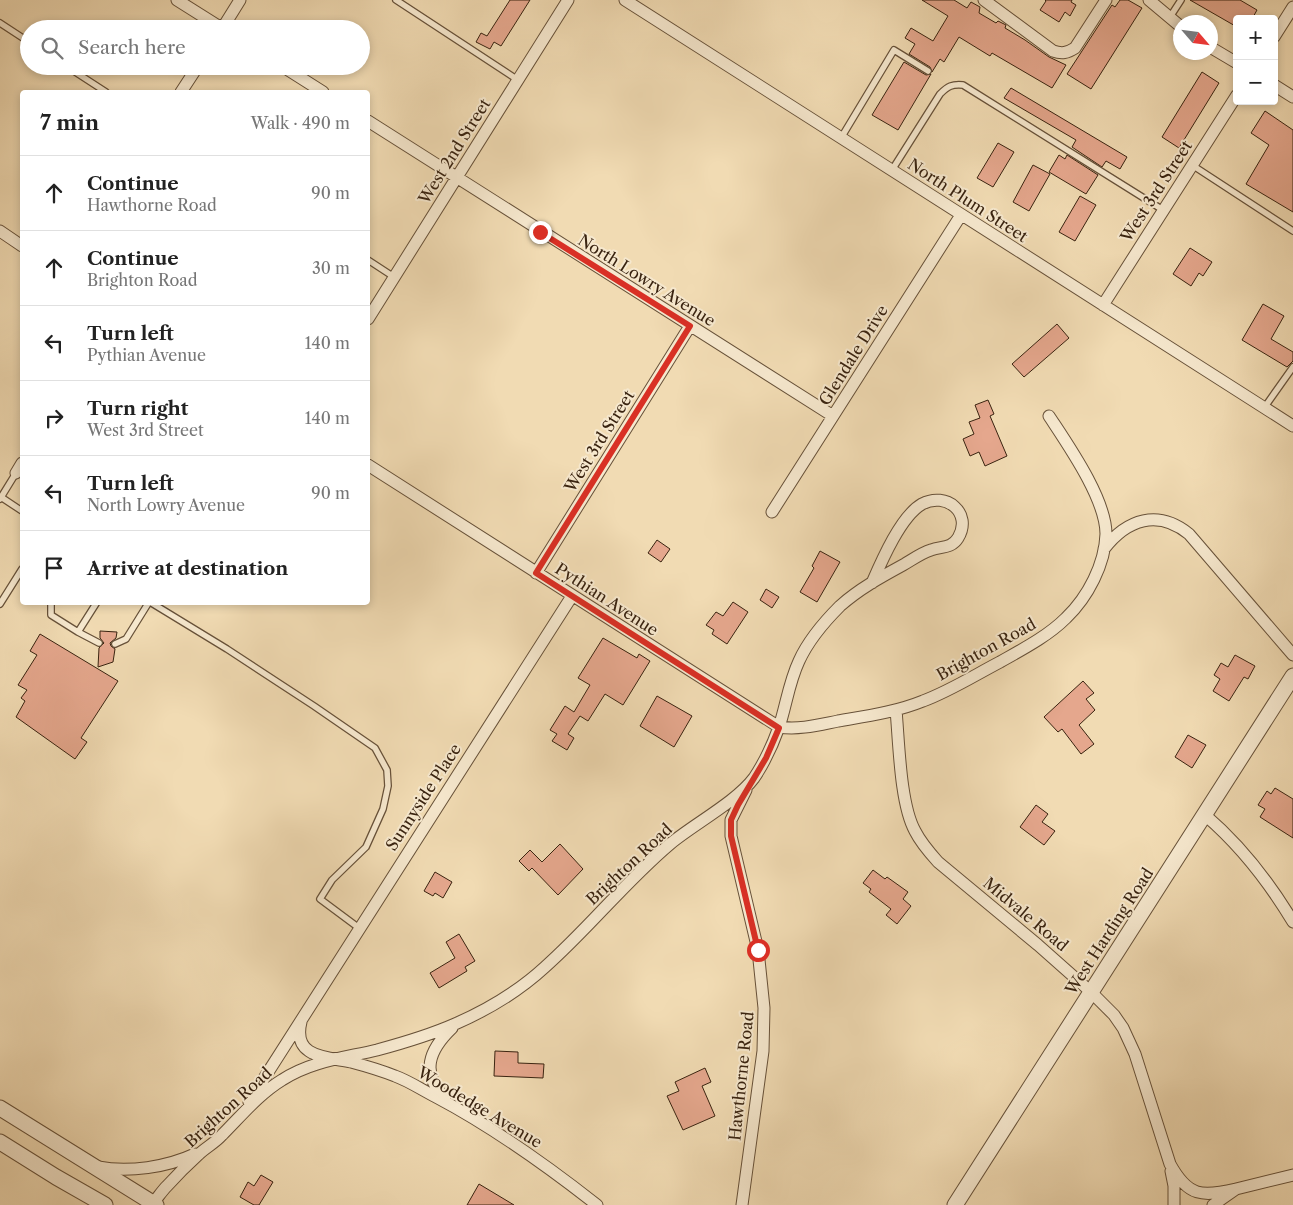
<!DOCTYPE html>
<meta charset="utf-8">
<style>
body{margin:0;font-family:"Libre Caslon Text",serif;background:#f6f6f6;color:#222}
.controls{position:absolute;right:15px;top:15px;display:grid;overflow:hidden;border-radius:5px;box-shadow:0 2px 8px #0003}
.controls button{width:45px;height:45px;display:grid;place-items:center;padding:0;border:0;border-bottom:1px solid #e0e0e0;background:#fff;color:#222;font:25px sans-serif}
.compass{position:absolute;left:1173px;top:15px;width:45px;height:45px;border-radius:50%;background:#fff;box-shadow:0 2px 8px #0003;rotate:118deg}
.stop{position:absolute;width:15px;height:15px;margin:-11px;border:4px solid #d93025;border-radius:50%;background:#fff}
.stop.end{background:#d93025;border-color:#fff;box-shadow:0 1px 5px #0008}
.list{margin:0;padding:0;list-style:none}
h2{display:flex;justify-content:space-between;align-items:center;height:65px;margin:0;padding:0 20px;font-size:21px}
h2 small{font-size:16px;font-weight:400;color:#767676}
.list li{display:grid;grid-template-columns:32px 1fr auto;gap:15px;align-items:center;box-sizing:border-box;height:75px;padding:0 20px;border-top:1px solid #e0e0e0}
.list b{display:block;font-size:19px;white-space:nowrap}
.list p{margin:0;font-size:16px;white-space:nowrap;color:#767676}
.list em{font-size:16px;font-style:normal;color:#767676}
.icon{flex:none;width:28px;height:28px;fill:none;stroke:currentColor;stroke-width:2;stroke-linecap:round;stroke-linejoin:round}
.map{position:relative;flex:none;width:1293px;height:1205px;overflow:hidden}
.search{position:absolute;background:#fff;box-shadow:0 2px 8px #0003;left:20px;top:20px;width:350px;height:55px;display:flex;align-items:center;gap:12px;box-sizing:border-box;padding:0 18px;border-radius:28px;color:#767676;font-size:19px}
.panel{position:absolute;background:#fff;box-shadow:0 2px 8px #0003;left:20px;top:90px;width:350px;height:515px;border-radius:5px}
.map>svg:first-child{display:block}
.building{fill:#e5a78d;stroke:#392310}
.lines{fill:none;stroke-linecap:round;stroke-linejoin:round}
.service-casing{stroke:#675139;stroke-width:8}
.minor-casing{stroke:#675139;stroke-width:13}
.tertiary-casing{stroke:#675139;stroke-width:17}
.service{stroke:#f6e8ce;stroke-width:5.5}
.minor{stroke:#f6e8ce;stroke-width:11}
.tertiary{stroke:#f6e8ce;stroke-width:15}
.route{stroke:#d93025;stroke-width:6}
.labels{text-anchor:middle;stroke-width:4;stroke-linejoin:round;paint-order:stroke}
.street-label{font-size:16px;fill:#392310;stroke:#f6e8ce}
</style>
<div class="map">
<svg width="1293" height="1205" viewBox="0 0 1293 1205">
<rect width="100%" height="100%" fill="#f1dbb3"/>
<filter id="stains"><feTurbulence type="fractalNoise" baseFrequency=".004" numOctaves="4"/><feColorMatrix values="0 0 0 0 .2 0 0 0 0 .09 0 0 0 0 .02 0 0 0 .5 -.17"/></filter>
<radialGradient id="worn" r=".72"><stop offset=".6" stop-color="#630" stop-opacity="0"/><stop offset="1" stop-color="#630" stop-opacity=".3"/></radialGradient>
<path class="building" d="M510,0H530L501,46L494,42L490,49L476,42L481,33L487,36Z
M922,0H954L967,8L971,2L980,7L979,13L996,23L998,21L1006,25L1005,28L1025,40L1049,57L1066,65L1052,88L992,53L990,56L959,37L944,62L940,59L932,72L930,67L909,54L915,44L905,38L911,28L933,41L948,16Z
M1045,0H1072L1071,2L1076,5L1070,16L1065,12L1059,22L1040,10L1046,1Z
M1120,0H1128L1142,8L1091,89L1067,74L1112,5L1115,7Z
M1190,0H1240L1257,10L1252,19H1237V27Z
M904,62L926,75L931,74L898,130L872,115Z
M1202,72L1219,83L1179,148L1162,137Z
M1011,88L1127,157L1120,169L1106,161L1102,167L1072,147L1076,140L1004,98Z
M1265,111L1293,130V212L1246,184L1269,145L1251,133Z
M998,143L1014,152L993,187L977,178Z
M1059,155L1065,159L1067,155L1098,175L1086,194L1049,172Z
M1033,165L1050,174L1029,211L1013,202Z
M1080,196L1096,205L1075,241L1059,232Z
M1190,248L1212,262L1203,276L1199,273L1191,286L1173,274Z
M1263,304L1284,316L1271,339L1293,352V361L1287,367L1242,340Z
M1057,324L1069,338L1024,377L1012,364Z
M988,400L994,414L990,416L1007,456L985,466L979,452L970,456L963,439L974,434L969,422L980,418L975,405Z
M657,540L670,549L661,562L648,553Z
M820,551L840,562L817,602L800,592L814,568L812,566Z
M766,589L779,597L772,608L760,600Z
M733,602L748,612L727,644L712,634L714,630L706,625L716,612L723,616Z
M100,631L117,632L116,638L110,643L111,646L115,649L113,662L98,667L99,648L104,643L100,638Z
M40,634L118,681L81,738L87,742L75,759L16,717L25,701L21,698L27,690L18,685L37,655L30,651Z
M603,638L637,658L639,654L650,661L623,705L605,694L588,721L580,716L568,734L574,738L567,750L552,741L557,734L550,730L565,706L574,712L590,685L578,678Z
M1235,655L1255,666L1248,679L1244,677L1229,701L1213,691L1220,679L1214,675L1221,663L1228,667Z
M1083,681L1094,693L1086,699L1095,710L1079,725L1094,744L1081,754L1062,729L1058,732L1044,717Z
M657,696L692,716L674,747L640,726Z
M1188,735L1206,745L1192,768L1175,757Z
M1275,788L1293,799V838L1260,817L1265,809L1258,805L1267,791L1271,794Z
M1036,805L1048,814L1042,822L1055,831L1044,845L1020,827Z
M560,844L583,869L558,895L532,868L529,871L519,861L530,850L542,862Z
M873,870L885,879L887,877L908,892L903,899L911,906L897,924L886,915L891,909L869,892L871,889L863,883Z
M435,872L452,882L443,898L435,893L433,896L424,891Z
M459,934L475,961L465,967L467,971L439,988L430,973L455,958L446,942Z
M495,1051L518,1052V1063L544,1064L543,1078L494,1076Z
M705,1068L711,1082L702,1086L715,1116L683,1130L667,1096L679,1091L675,1082Z
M261,1175L273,1182L259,1205H254L240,1197L248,1182L254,1186Z
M479,1184L514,1205H467Z"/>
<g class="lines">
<defs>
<path id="service" d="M396,0L518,80
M1170,17L1181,0
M0,23L29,42
M66,66L106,92
M841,138L894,50L928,71
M1192,165L1293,231
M892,170L940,94C948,86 952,84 963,85L1163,210
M368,260L394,277
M1264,408L1293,367
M1,497L22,511
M0,499L16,473
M51,602V615L78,632L97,602
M150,602L227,649L314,706L375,748L387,770L388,786L383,809L366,847L332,880L320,899L359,928
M0,604L22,569
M78,632L99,643
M115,644L126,639L149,602"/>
<path id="minor" d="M177,0L223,29
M625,0L1293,426
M984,0L1053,51C1062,54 1067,53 1075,48L1106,0
M1149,0L1180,26
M222,29L240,0
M1274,37L1293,7
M1210,47L1237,63
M282,66L323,92
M1274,85L1293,97
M181,92L198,66
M368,121L833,416
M0,231L22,246
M1103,305L1237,95
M368,319L568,0
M368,465L779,727C799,730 818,725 838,721C867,716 896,712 923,701C950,691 975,675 1000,662C1023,649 1048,636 1066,618C1088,597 1105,564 1106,534C1106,499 1068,445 1049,416
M16,473L22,463
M772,512L961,215
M1104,549C1127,519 1158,509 1189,534L1293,655
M536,573L690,326
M896,710C899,742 900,804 915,831C921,843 929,852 938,862L1038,945L1091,992L1114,1015L1123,1028L1135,1054L1170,1164C1188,1197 1202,1197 1236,1189
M1205,815C1240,845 1269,882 1293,922
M301,1022C292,1058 327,1057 351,1062C366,1066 380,1070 395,1076C409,1081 422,1090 436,1097C493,1127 546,1165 597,1205
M445,1098C420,1073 429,1050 452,1028
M249,1102L572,596
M98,1167C129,1173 167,1167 195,1154
M1171,1171L1174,1186V1205
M151,1205C157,1199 161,1192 167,1186C177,1175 187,1165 198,1155C205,1148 215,1143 222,1135C241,1116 259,1094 282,1080C311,1061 344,1058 377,1050C403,1043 430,1035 455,1024C487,1010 519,991 545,967C589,928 625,882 670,844C694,824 736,802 754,778C764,763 773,744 779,727C786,706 789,682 799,661C808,641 824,622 840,606C859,589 881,577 903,565C912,560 921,553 931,550C941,546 951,549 958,538C973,513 946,491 922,504C901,516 882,560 872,583
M742,1205L763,1051L764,1008L758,950L731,836V820L746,790
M1213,1205L1236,1189L1293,1175"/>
<path id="tertiary" d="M0,1108L156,1205
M0,1142L56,1177L105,1205
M955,1205L1293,676"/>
</defs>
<use href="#service" class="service-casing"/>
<use href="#minor" class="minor-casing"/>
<use href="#tertiary" class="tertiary-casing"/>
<use href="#service" class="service"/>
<use href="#minor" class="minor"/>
<use href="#tertiary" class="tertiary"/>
</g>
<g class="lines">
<path class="route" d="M540,232L690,326L536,573L779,728L766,758L738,805L731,820V836L758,950"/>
</g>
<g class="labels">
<g class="street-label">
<text transform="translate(454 151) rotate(-58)" y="6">West 2nd Street</text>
<text transform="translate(1156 191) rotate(-57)" y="6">West 3rd Street</text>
<text transform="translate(968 200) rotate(33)" y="6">North Plum Street</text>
<text transform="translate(647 280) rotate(32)" y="6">North Lowry Avenue</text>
<text transform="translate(853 355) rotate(-58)" y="6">Glendale Drive</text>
<text transform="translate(599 441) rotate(-58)" y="6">West 3rd Street</text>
<text transform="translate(607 599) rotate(33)" y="6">Pythian Avenue</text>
<text transform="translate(986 649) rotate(-29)" y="6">Brighton Road</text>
<text transform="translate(423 797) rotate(-57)" y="6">Sunnyside Place</text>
<text transform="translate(629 864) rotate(-43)" y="6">Brighton Road</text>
<text transform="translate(1026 914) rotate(40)" y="6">Midvale Road</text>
<text transform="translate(1109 931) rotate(-57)" y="6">West Harding Road</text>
<text transform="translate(741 1076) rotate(-84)" y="6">Hawthorne Road</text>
<text transform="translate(228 1107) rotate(-42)" y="6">Brighton Road</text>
<text transform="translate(480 1107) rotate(31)" y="6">Woodedge Avenue</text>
</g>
</g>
<rect width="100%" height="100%" filter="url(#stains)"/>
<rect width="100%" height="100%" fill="url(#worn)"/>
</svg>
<div class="controls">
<button>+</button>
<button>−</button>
</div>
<svg class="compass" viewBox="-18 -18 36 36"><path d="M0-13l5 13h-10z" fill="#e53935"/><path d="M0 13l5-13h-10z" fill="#767676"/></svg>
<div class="stop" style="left:758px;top:950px"></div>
<div class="stop end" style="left:540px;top:232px"></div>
<div class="search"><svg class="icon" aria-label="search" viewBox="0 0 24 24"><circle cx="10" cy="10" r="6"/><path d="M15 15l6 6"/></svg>Search here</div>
<section class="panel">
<h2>7 min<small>Walk · 490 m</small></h2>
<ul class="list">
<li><svg class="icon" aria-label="ahead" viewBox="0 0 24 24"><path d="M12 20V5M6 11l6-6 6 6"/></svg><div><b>Continue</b><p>Hawthorne Road</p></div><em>90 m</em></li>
<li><svg class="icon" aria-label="ahead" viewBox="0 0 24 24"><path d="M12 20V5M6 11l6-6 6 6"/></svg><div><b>Continue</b><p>Brighton Road</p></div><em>30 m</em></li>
<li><svg class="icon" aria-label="left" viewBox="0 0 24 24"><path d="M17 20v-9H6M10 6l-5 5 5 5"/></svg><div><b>Turn left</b><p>Pythian Avenue</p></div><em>140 m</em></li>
<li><svg class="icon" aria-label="right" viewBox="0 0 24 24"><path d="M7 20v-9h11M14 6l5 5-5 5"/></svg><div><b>Turn right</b><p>West 3rd Street</p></div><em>140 m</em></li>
<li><svg class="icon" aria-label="left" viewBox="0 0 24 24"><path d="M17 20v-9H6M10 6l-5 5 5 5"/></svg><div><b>Turn left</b><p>North Lowry Avenue</p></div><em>90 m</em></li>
<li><svg class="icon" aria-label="arrive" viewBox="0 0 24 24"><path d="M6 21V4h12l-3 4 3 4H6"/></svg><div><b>Arrive at destination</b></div></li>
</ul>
</section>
</div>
